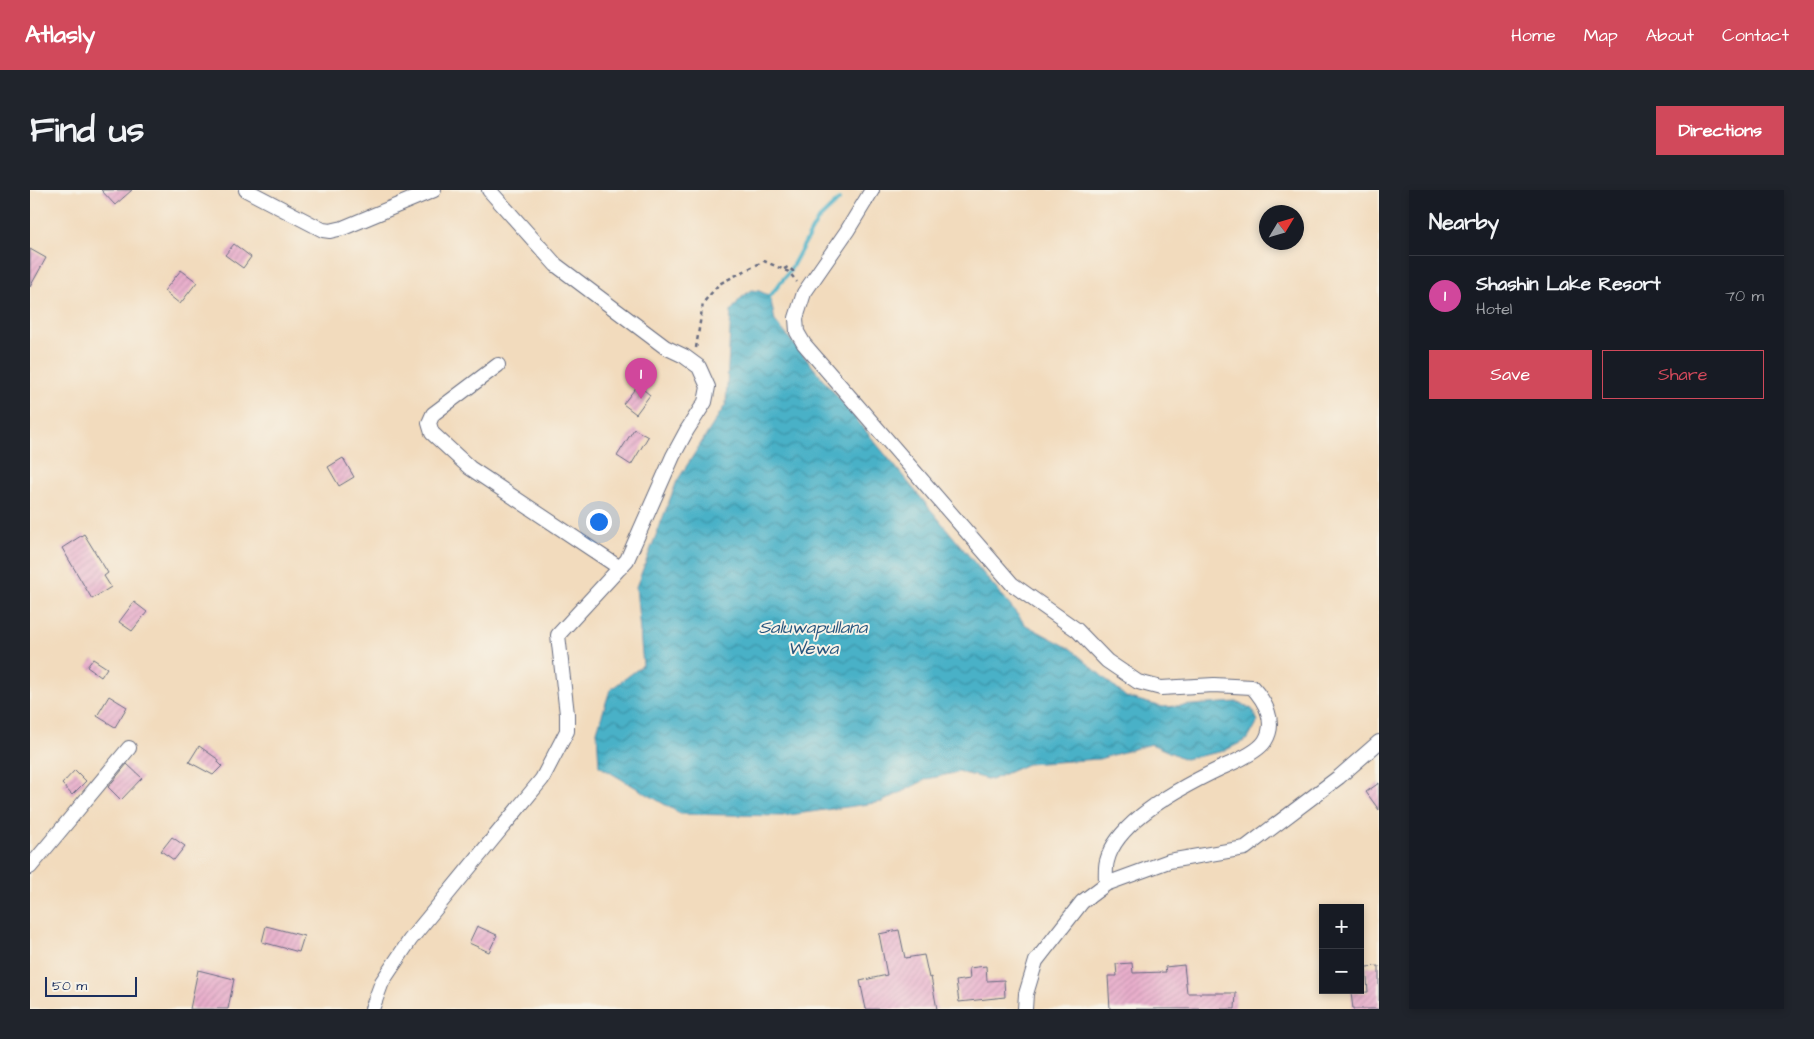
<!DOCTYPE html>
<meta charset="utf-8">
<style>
body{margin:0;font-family:"Architects Daughter",sans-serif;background:#20242c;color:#f1f3f6}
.controls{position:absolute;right:15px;bottom:15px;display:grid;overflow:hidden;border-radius:0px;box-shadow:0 2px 8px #0003}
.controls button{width:45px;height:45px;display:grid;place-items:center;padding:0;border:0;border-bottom:1px solid #363941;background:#171b24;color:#f1f3f6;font:25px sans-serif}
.compass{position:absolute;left:1229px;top:15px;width:45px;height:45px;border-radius:50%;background:#171b24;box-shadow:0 2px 8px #0003;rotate:52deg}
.scale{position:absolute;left:15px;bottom:12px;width:92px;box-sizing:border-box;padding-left:5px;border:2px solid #1b2f5e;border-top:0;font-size:14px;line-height:18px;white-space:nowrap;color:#1b2f5e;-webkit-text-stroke:4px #f7f3e8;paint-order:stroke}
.you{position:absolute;left:568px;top:331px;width:18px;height:18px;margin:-12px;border:4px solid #fff;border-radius:50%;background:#1a73e8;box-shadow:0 0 0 8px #1a73e833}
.badge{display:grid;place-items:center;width:32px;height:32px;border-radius:50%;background:#d1495b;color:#fff;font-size:16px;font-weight:700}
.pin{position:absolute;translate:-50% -41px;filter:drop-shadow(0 1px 2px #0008)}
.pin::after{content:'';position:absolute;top:26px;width:18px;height:15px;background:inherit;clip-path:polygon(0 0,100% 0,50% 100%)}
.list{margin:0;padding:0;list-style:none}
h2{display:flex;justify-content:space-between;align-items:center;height:65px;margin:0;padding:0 20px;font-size:21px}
h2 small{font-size:16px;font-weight:400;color:#9ea1a6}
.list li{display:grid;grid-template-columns:32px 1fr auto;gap:15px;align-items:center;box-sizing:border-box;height:80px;padding:0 20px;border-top:1px solid #363941}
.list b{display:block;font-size:19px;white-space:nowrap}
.list p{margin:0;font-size:16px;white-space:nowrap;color:#9ea1a6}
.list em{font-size:16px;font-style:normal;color:#9ea1a6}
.actions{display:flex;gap:10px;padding:15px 20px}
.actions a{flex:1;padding:11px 0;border:1px solid #d1495b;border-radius:0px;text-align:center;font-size:18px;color:#d1495b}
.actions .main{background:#d1495b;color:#fff}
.map{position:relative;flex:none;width:1349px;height:819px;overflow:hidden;border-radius:0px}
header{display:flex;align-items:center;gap:30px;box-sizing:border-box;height:70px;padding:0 25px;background:#d1495b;color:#fff}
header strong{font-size:24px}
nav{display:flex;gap:28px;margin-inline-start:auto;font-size:18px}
.intro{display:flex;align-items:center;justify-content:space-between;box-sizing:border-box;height:120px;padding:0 30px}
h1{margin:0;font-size:35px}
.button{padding:12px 22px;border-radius:0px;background:#d1495b;color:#fff;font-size:18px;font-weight:700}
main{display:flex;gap:30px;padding:0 30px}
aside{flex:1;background:#171b24;border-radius:0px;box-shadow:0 2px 8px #0003}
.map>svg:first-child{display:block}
.water{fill:url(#water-waves);stroke:#327092}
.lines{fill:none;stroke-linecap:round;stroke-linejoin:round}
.stream{stroke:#48b1c7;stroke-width:4}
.building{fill:url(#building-hatch)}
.minor-casing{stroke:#666b7f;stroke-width:16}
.path{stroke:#666b7f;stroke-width:2.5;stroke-dasharray:4 4;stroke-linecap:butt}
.minor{stroke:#fff;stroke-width:14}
.labels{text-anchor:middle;stroke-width:4;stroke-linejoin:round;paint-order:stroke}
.water-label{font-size:18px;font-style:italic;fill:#28567e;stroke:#f7f3e8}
</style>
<header>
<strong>Atlasly</strong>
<nav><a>Home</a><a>Map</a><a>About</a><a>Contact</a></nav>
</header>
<div class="intro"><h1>Find us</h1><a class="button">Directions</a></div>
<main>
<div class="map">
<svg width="1349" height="819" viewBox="0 0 1349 819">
<defs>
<pattern id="water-waves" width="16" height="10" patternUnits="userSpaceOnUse" patternTransform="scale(1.25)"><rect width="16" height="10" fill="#48b1c7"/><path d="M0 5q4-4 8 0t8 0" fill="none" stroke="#3b90a5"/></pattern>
<pattern id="building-hatch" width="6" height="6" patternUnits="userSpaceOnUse" patternTransform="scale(1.25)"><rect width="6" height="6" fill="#e8aecb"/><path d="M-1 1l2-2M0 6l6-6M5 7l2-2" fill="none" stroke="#c696b1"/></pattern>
</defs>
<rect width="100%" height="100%" fill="#f7f3e8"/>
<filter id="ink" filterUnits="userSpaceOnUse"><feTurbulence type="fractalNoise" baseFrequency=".02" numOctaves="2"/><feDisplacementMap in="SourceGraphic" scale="10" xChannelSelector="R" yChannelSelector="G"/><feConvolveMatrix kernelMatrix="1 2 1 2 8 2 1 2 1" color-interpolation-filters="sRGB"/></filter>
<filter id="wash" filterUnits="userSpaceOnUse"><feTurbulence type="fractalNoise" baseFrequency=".0096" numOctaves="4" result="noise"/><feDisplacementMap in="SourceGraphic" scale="20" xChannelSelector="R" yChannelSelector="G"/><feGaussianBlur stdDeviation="1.12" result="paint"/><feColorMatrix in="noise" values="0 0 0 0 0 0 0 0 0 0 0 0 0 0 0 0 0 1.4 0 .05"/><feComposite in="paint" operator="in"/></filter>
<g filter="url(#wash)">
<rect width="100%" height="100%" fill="#f2dbbd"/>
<path class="water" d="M721,100L729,101L740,106L745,131L996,435L1041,459L1096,507L1133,517L1207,512L1222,519L1228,531L1218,549L1194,561L1155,569L1121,554L1069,569L997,574L961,590L929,582L897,589L852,612L752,626L651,624L569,576L567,541L580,500L613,475L606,397L647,291L696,214L701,121L710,109Z"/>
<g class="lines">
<path class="stream" d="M740,106L759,82L787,31L809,10"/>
</g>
<g id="blocks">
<path class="building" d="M71,0H102L85,15Z
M204,54L221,67L213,78L195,65Z
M0,59L16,68L0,97Z
M151,80L167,92L150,114L134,101Z
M608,195L620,205L606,224L593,214Z
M604,239L618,247L601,275L587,266Z
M313,268L324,287L309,296L298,277Z
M54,344L78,383L74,386L81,397L62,409L32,358Z
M104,412L117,422L102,441L89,432Z
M63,469L77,478L71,487L57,477Z
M79,506L97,517L85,537L67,526Z
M169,556L189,570L188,572L192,576L183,585L159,572Z
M97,574L112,588L91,610L78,597Z
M45,580L56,591L42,605L32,594Z
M1349,593V620L1336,602Z
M142,647L155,656L144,670L131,661Z
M236,736L274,746L269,762L232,752Z
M447,736L467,745L459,762L439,753Z
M869,740L875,768L894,765L899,788L901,787L907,819H836L830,791L857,785L849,744Z
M1102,773L1103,783L1136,782L1135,777L1154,775L1157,803H1206L1205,819H1080L1078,786H1087L1086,774Z
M956,776L957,791L974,790L975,807L929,812L926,791L940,789L939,778Z
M1349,776V819H1323L1321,803L1338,802L1336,777Z
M168,780L204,789L198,819H160Z"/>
</g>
</g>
<g filter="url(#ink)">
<use href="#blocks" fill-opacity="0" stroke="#666b7f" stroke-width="1"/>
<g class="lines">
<defs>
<path id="minor" d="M216,0L293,40L300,41L313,38L404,0
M842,0L817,41L774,103L766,128L767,142L774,154L982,394L1047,440L1077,471L1108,492L1131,498L1184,495L1222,497C1235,511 1247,532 1235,551C1228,562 1205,572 1193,577C1157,594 1087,630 1077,671C1075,678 1076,687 1076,694
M468,175L403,224L399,233L402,243L440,278L590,378
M0,677L99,558
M342,819L352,792L380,750L512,589L537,541V524L528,445L597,370L643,266L657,240L675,212L678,197L669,177L654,166L635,157L526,75L459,0
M995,819L996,804L1006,771L1052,712L1076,694L1139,671L1215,658L1309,587L1349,552"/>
</defs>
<use href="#minor" class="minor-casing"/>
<path class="path" d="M754,79L758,77L763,81V86
M666,158L673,113L689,94L734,71L759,82L767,92"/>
<use href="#minor" class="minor"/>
</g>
</g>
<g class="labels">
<g class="water-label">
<text x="783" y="443">Saluwapullana<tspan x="783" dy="21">Wewa</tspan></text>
</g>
</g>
</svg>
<div class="controls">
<button>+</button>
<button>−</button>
</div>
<svg class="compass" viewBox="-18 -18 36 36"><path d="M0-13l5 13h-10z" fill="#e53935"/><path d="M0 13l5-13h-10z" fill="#9ea1a6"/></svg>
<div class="scale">50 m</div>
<div class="you"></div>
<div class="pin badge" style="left:611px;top:209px;background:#d1479c">1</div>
</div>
<aside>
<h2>Nearby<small></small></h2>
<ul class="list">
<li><span class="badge" style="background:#d1479c">1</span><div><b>Shashin Lake Resort</b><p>Hotel</p></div><em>70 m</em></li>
</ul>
<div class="actions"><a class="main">Save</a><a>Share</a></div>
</aside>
</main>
